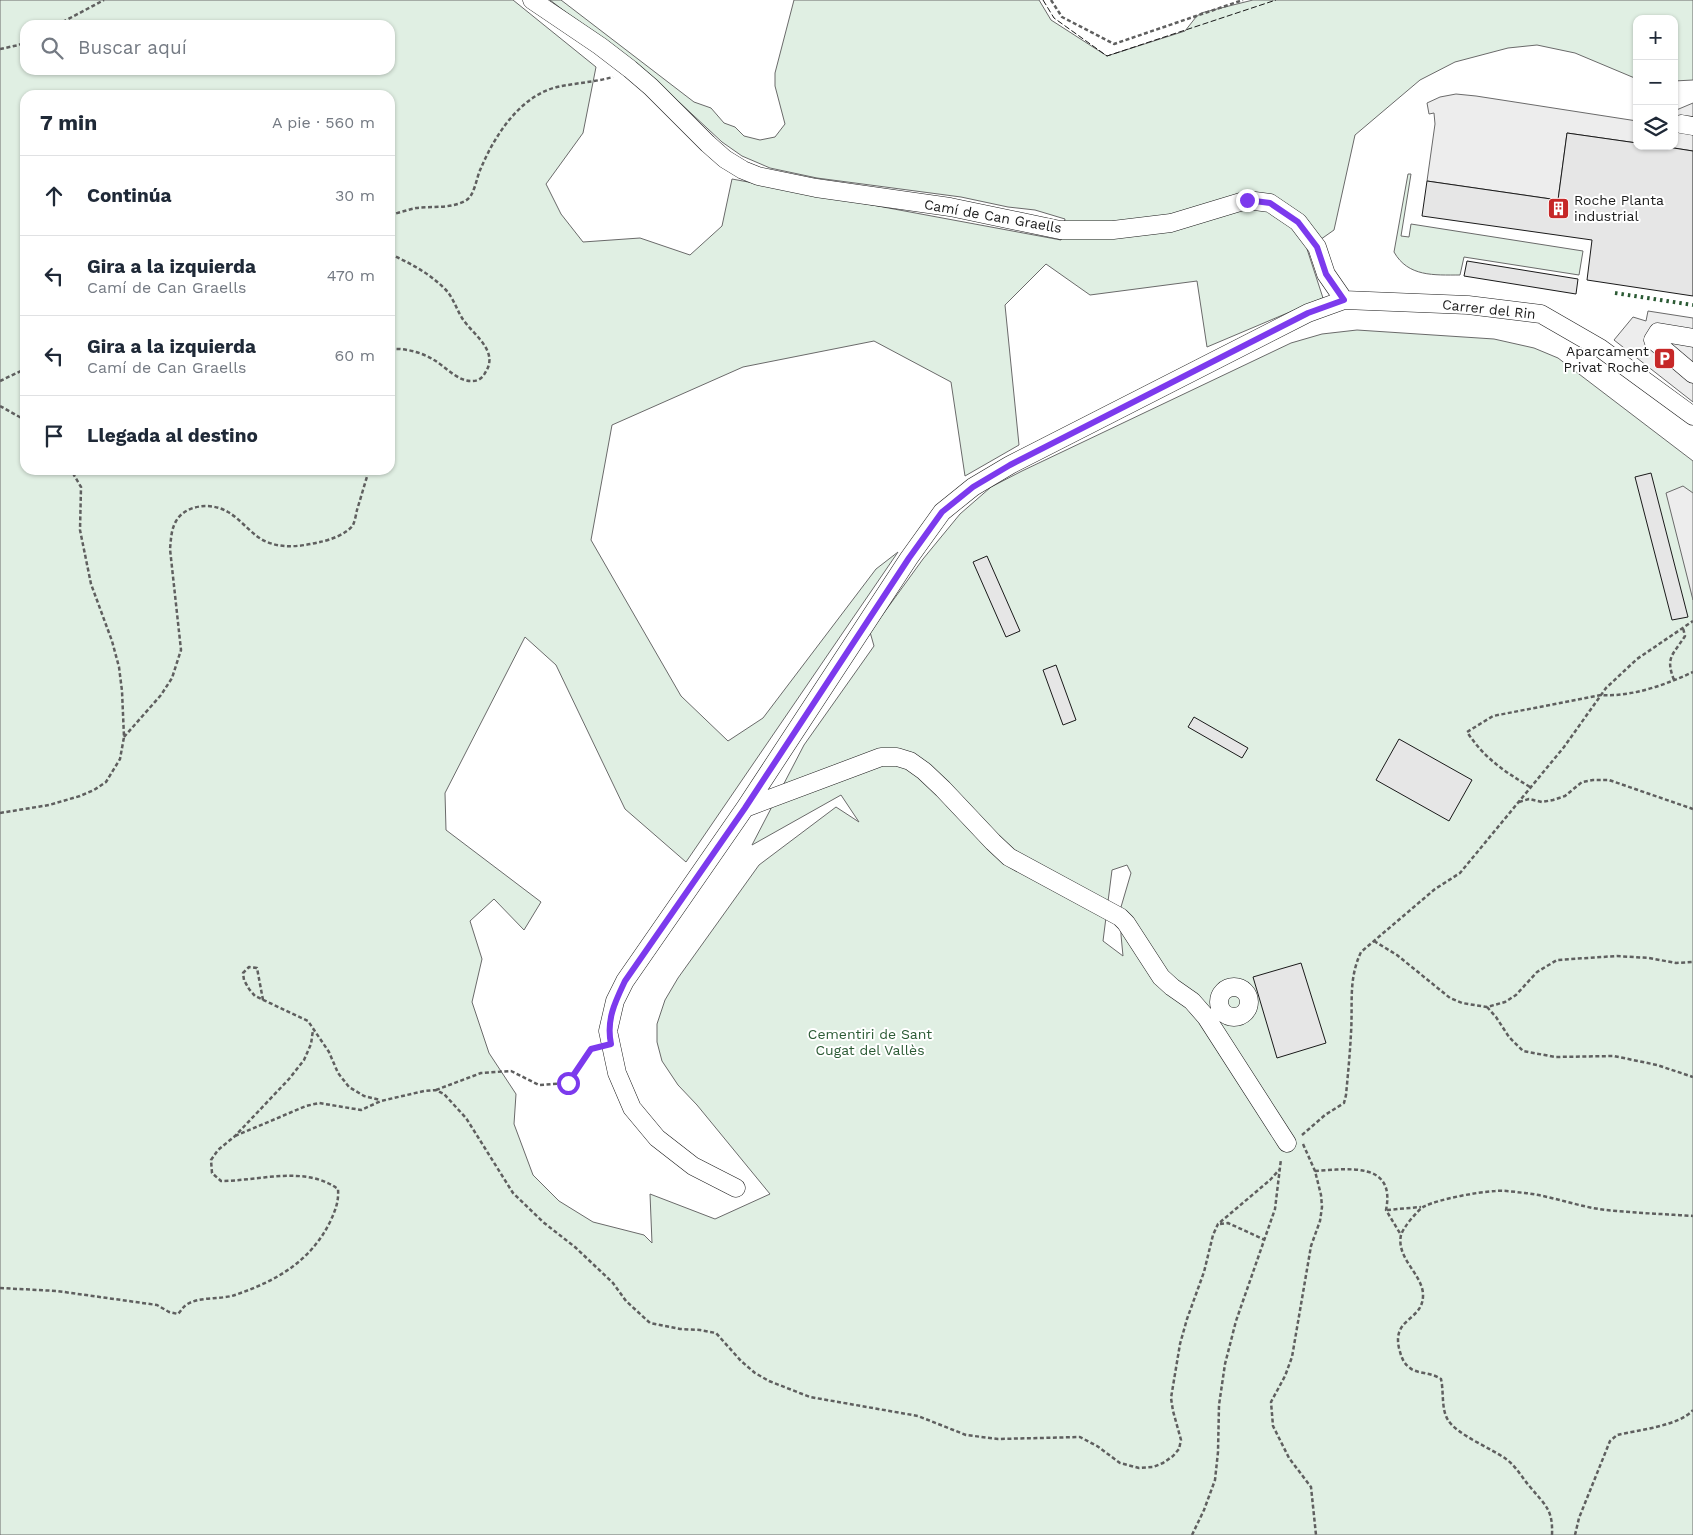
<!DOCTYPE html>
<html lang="es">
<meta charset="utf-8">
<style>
body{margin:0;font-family:"Work Sans",sans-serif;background:#f6f6f7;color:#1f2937}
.controls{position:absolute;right:15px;top:15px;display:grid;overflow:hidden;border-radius:10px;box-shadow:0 1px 4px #0004}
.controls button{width:45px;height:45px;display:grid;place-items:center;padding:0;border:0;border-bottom:1px solid #e0e1e3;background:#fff;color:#1f2937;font:25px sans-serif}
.stop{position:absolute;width:15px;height:15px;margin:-11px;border:4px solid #7c3aed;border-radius:50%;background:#fff}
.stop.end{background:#7c3aed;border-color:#fff;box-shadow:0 1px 5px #0008}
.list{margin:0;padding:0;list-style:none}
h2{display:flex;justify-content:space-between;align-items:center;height:65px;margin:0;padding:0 20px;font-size:21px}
h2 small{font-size:16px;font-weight:400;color:#747a83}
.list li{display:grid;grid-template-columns:32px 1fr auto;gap:15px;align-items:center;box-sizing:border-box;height:80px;padding:0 20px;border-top:1px solid #e0e1e3}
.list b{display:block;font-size:19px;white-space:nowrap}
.list p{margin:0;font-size:16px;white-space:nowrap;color:#747a83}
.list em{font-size:16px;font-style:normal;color:#747a83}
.icon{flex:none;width:28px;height:28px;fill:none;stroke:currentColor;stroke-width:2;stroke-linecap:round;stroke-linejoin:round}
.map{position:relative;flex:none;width:1693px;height:1535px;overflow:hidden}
.search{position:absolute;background:#fff;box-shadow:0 1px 4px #0004;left:20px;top:20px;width:375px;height:55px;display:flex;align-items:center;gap:12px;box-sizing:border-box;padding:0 18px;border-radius:15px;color:#747a83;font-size:19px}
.panel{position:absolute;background:#fff;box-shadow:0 1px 4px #0004;left:20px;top:90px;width:375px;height:385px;border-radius:15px}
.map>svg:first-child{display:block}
.green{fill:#e0efe3;stroke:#6a6a6a;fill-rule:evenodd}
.parking{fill:#ededed;stroke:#6a6a6a}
.building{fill:#e6e6e6;stroke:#1a1a1a}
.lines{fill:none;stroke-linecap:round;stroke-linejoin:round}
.minor-casing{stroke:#1a1a1a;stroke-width:19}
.path{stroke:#5f5f5f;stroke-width:2.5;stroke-dasharray:4 2.5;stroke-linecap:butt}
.minor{stroke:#fff;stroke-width:18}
.hedge{stroke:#2b5a34;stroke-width:4;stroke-dasharray:2.5 4;stroke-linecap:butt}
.fence{stroke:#1a1a1a;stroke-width:1;stroke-dasharray:6 2.5;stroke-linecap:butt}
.route{stroke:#7c3aed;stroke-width:6}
.labels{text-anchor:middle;stroke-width:4;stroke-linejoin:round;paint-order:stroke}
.poi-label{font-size:14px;fill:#1a1a1a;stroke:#fff;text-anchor:start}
.street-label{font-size:14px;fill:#1a1a1a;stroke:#fff}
.park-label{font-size:14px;fill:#2b5a34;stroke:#fff}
</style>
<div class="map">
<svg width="1693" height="1535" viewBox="0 0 1693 1535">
<rect width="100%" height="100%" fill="#fff"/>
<path class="green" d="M0,0H513L596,67L583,133L546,184L561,214L583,242L640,238L690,255L722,226L732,179L1061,240L1065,219L1035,210L1008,207L961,197L817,178L770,168L742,156L722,142L664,88L550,0H561L694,102L711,108L724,123L735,127L744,136L760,140L775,137L785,124L775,86V73L794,0H1039L1051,20L1107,56L1185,31L1196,17L1201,13L1253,0H1693V80L1674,81V19H1637V79L1575,53L1537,45L1508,48L1455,62L1420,80L1355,135L1334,230L1307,249L1323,298L1207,347L1197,281L1090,295L1046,264L1005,305L1019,445L965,476L951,382L874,341L743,367L612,425L591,540L681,696L728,741L763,718L876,569L898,552L686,862L625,809L556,665L525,637L445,793L446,830L541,902L524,930L494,899L470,921L482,959L472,1002L489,1053L516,1094L514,1124L533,1175L559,1201L593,1222L644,1235L652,1243L650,1194L715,1219L770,1194L697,1105L678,1085L662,1061L657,1042V1024L665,1000L678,978L759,865L836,807L859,822L841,795L752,845L804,745L874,646L870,632L923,559L960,514L991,487L1022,471L1291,343L1322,334L1357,330L1494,339L1534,348L1558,358L1693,461V1535H0ZM25,25H390V70H25ZM25,95H390V470H25ZM1127,865L1131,873L1121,907V935L1123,956L1103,941L1112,870Z
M1408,174H1411L1401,236L1409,237L1411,224L1583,251L1579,275L1464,257L1460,275C1434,275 1408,277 1394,252Z"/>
<path class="parking" d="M1456,94L1476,96L1637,121V143L1567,133L1558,200L1427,181L1435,124L1434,113L1429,114L1427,103L1440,97Z
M1693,103V151L1661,146H1674V111Z
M1648,311L1693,318V402L1614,340L1633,317L1646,321Z
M1683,486L1693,493V600L1666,493Z"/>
<path class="building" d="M1567,133L1637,143V146H1661L1693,151V296L1587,280L1592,240L1422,216L1427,181L1558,200Z
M1467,261L1578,279L1576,294L1464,276Z
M1651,473L1688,617L1672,620L1635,477Z
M987,556L1020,631L1006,637L973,562Z
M1056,665L1076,720L1063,725L1043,670Z
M1194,717L1248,748L1242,758L1188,727Z
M1399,739L1472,780L1449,821L1376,780Z
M1301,963L1326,1043L1277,1058L1253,977Z"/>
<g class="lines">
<defs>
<path id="minor" d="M532,0L600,46L630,69L651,87L708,144L725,159L743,170L758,176L816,188L950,207L1060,230H1113L1171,223L1247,200L1270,203L1298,222L1317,247L1326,274L1344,300
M1681,124L1693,126
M1693,338L1658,332L1653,340L1693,374
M745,808L881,757H897L910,761L924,771L943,789L993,842L1009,857L1120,917L1126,923L1161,977L1172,987L1192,1001L1206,1017L1287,1143
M1219 1002a15 15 0 1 1 30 0a15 15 0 1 1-30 0Z
M736,1188L693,1166L657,1138L632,1108L617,1073L608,1031L615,1001L625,981L745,808L909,558L942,512L973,487L1010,465L1308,313L1344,300L1468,305L1541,314L1600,348L1693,416"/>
</defs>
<use href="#minor" class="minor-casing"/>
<path class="path" d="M1051,0L1062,17L1114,44L1243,0
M57,25L104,0
M0,49L19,45L25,42
M390,215C398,213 407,210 416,208C431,206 450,209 465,201C475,196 476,178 481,168C495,135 520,96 557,87C576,83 595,82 613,77
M390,254C410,263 429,273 445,289C453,297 456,308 462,318C473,335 500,351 485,373C483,377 479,381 473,381C458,382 446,367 434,360C421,352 405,348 390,349
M0,381L25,369
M0,406L25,420
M1674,680C1665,657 1673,655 1685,636L1683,628
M124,737L161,695L172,678L181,650L170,549C171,540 171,531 175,523C184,504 212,502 228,512C242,520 252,536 267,542C284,549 303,546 320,542C330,540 347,534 353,525C355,521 356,514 357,510C361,497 365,483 369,470
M1530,787C1504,771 1485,759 1467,732L1493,716L1601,695C1632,697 1665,685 1693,672
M1519,802L1529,799L1542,802L1553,800L1565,796L1582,782L1593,780H1609L1693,809
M0,813L49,805L80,796L94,790L106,782L120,759L124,737L122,691L119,667L112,641L91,584L80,530L81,487L71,470
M1374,941L1397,955L1450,998L1462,1003L1487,1007L1505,1002L1516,995L1537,972L1557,960L1617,956L1649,958L1676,963L1693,962
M263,1000L257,968L249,967L243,973L244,980L249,989L255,996L308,1021L329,1052L338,1073L349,1087L364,1096L380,1100
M1487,1007L1496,1017L1509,1037L1523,1051L1555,1057L1614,1056L1657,1065L1693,1077
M436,1090L481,1073L511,1071L539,1085L568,1083L591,1049L594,1048
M1302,1135L1325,1115L1344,1103L1346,1095C1348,1074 1350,1053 1351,1033C1353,1003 1348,980 1361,952L1435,889L1460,873L1564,747L1606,688L1637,659L1693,621
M235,1136L306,1106L319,1103L361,1110L381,1101L424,1091L436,1090L444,1094L466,1118L513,1193L543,1222L575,1247L613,1283L626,1301L650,1323L680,1329L700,1330L716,1333L741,1361L755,1373L769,1381L810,1397L918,1416L966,1435L998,1439L1080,1437L1097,1446L1120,1463L1139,1468L1153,1467L1163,1463L1173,1456L1179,1449L1181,1440L1173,1411L1171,1398L1180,1344L1187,1319L1204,1272L1213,1235L1218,1224L1270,1180L1280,1169
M1303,1144L1315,1171L1321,1195L1322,1207L1320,1221L1311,1246L1292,1357L1285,1376L1271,1402L1273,1426L1289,1458L1311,1487L1316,1535
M1315,1171C1348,1169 1396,1161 1386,1210L1401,1235
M1387,1210L1421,1207
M1220,1224L1228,1223L1265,1240
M0,1288L57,1291L157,1305L169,1312L178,1314C181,1311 183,1307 186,1305C199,1296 220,1300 235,1295C276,1281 310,1262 330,1222C335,1211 339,1202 338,1189C305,1165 259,1181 221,1181L212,1173L211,1160L218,1150L235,1136L289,1079L304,1060L311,1044L313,1030
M1192,1535L1204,1510L1215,1480L1218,1452L1219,1405L1225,1364L1236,1321L1275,1209L1281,1159
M1552,1535C1553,1510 1546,1506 1531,1488C1522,1478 1517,1467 1506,1459C1491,1448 1457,1435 1448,1420C1441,1409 1444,1392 1441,1379C1431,1372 1417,1374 1410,1368C1403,1363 1401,1356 1399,1348C1392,1317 1424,1321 1423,1294C1422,1274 1396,1258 1401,1235C1403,1228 1418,1209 1425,1206C1440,1199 1477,1192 1495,1191C1504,1190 1515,1192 1525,1193C1552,1196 1579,1207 1606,1210C1635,1213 1664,1214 1693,1216
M1575,1535L1579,1518L1610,1441L1617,1435C1638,1430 1679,1426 1693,1410"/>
<use href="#minor" class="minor"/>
<path class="hedge" d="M1615,293L1693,305"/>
<path class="fence" d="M1043,0L1054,18L1107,56L1276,0"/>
</g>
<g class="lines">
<path class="route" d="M568,1083L591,1049L611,1044C606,1020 615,1002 625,981L745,808L909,558L942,512L973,487L1010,465L1308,313L1344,300L1326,274L1317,247L1298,222L1270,203L1247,200"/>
</g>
<defs>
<symbol id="building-square" viewBox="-11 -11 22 22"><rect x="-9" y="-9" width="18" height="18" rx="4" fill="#c62828" stroke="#fff"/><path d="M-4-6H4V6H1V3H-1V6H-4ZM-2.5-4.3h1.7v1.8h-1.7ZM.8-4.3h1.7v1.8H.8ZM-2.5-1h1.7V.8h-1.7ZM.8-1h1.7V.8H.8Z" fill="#fff"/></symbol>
<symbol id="parking-square" viewBox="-11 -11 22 22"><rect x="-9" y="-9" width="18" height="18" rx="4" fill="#c62828" stroke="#fff"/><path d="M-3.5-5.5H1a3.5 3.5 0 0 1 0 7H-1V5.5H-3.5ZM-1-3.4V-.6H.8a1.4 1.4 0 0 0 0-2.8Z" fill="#fff"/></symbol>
</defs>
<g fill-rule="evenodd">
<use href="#building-square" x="1546" y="196" width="25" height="25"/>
<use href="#parking-square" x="1652" y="346" width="25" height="25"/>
</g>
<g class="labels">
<g class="poi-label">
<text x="1574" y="205">Roche Planta<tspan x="1574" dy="16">industrial</tspan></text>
<text x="1649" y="356" text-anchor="end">Aparcament<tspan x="1649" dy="16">Privat Roche</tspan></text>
</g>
<g class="street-label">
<text transform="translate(993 216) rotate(10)" y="5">Camí de Can Graells</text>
<text transform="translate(1489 309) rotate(6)" y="5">Carrer del Rin</text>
</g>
<g class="park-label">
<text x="870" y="1039">Cementiri de Sant<tspan x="870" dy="16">Cugat del Vallès</tspan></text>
</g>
</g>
</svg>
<div class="controls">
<button>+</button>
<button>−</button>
<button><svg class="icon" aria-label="layers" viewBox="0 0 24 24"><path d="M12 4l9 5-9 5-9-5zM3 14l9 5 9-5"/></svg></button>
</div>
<div class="stop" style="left:568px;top:1083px"></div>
<div class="stop end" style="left:1247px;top:200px"></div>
<div class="search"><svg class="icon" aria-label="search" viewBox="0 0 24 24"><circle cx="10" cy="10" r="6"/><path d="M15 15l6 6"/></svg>Buscar aquí</div>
<section class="panel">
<h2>7 min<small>A pie · 560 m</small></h2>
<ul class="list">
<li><svg class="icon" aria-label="ahead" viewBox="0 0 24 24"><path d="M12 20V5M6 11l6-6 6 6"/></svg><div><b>Continúa</b></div><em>30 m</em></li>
<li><svg class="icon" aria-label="left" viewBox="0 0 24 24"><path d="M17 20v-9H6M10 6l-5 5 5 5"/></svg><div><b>Gira a la izquierda</b><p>Camí de Can Graells</p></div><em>470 m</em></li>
<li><svg class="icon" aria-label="left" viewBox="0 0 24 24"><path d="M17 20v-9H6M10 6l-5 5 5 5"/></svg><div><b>Gira a la izquierda</b><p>Camí de Can Graells</p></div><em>60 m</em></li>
<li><svg class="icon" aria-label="arrive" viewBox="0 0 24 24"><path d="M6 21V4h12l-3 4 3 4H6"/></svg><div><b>Llegada al destino</b></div></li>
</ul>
</section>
</div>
